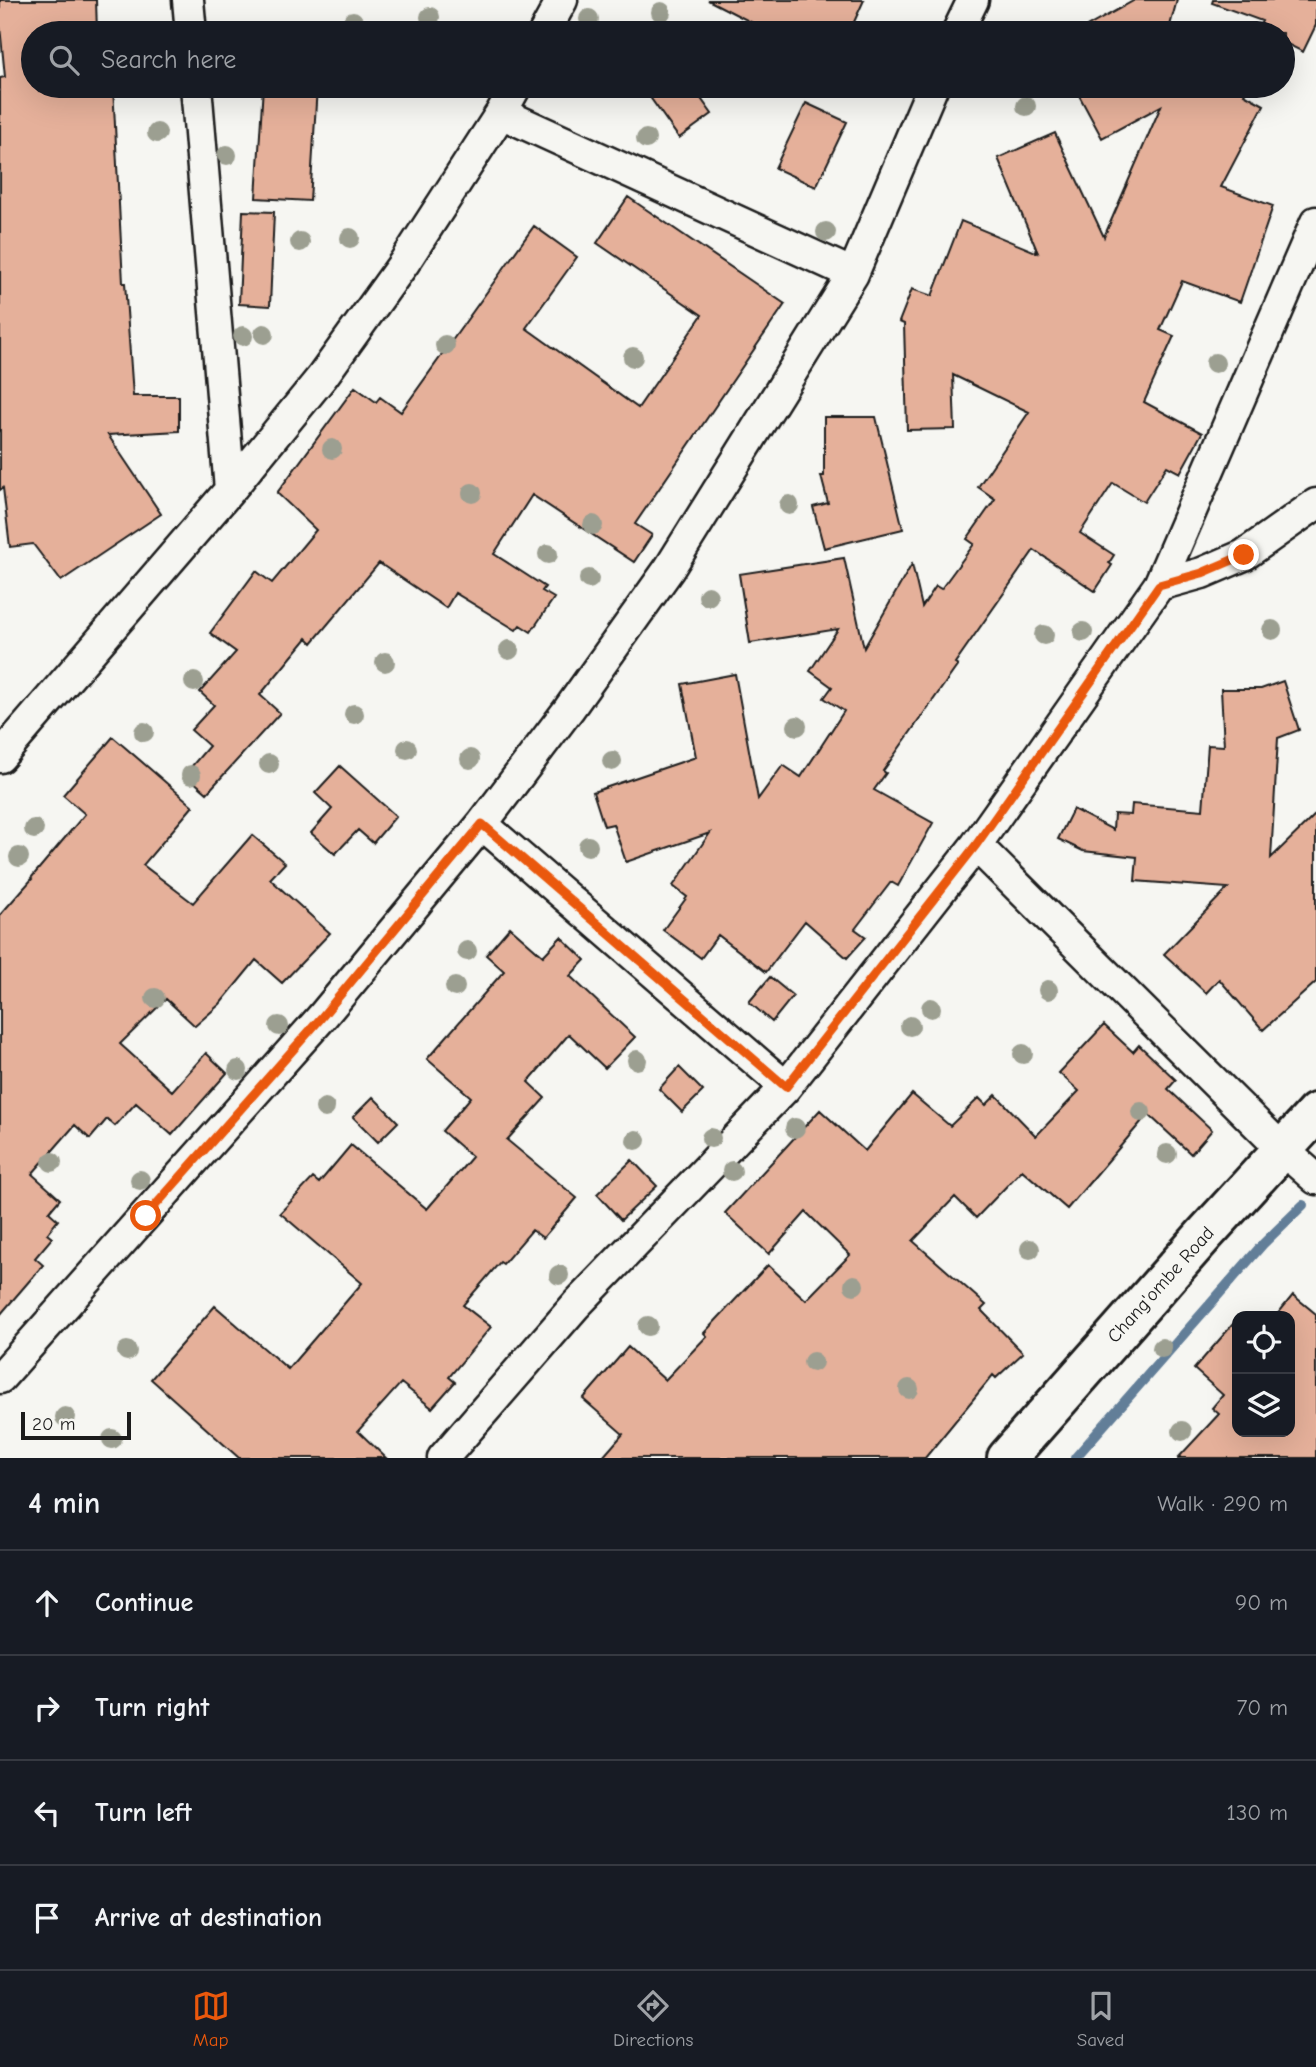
<!DOCTYPE html>
<meta charset="utf-8">
<style>
body{margin:0;font-family:"Comic Neue",sans-serif;background:#20242c;color:#f1f3f6}
.controls{position:absolute;right:21px;bottom:21px;display:grid;overflow:hidden;border-radius:14px;box-shadow:0 7px 28px #0002}
.controls button{width:63px;height:63px;display:grid;place-items:center;padding:0;border:0;border-bottom:2px solid #363941;background:#171b24;color:#f1f3f6;font:35px sans-serif}
.scale{position:absolute;left:21px;bottom:18px;width:110px;box-sizing:border-box;padding-left:7px;border:4px solid #1c1c1c;border-top:0;font-size:19px;line-height:24px;white-space:nowrap;color:#1c1c1c;-webkit-text-stroke:5px #f6f6f2;paint-order:stroke}
.stop{position:absolute;width:21px;height:21px;margin:-16px;border:5px solid #ea580c;border-radius:50%;background:#fff}
.stop.end{background:#ea580c;border-color:#fff;box-shadow:0 2px 7px #0008}
.list{margin:0;padding:0;list-style:none}
h2{display:flex;justify-content:space-between;align-items:center;height:91px;margin:0;padding:0 28px;font-size:30px}
h2 small{font-size:23px;font-weight:400;color:#9ea1a6}
.list li{display:grid;grid-template-columns:46px 1fr auto;gap:21px;align-items:center;box-sizing:border-box;height:105px;padding:0 28px;border-top:2px solid #363941}
.list b{display:block;font-size:26px;white-space:nowrap}
.list em{font-size:23px;font-style:normal;color:#9ea1a6}
.icon{flex:none;width:38px;height:38px;fill:none;stroke:currentColor;stroke-width:2;stroke-linecap:round;stroke-linejoin:round}
.map{position:relative;flex:none;width:1316px;height:1458px;overflow:hidden}
.search{position:absolute;background:#171b24;box-shadow:0 7px 28px #0002;left:21px;right:21px;top:21px;height:77px;display:flex;align-items:center;gap:18px;box-sizing:border-box;padding:0 24px;border-radius:38px;color:#9ea1a6;font-size:26px}
.sheet{height:511px;background:#171b24}
nav{display:flex;justify-content:space-around;align-items:center;box-sizing:border-box;height:98px;border-top:2px solid #363941;background:#171b24;font-size:19px;color:#9ea1a6}
nav a{display:grid;justify-items:center;gap:4px}
nav .on{color:#ea580c}
.map>svg:first-child{display:block}
.lines{fill:none;stroke-linecap:round;stroke-linejoin:round}
.stream{stroke:#627e98;stroke-width:10}
.building{fill:#e5b09a;stroke:#1c1c1c;stroke-width:2}
.street-casing{stroke:#1c1c1c;stroke-width:35}
.secondary-casing{stroke:#1c1c1c;stroke-width:44}
.street{stroke:#f6f6f2;stroke-width:30}
.secondary{stroke:#f6f6f2;stroke-width:38}
.tree{fill:#9c9f91}
.route{stroke:#ea580c;stroke-width:9}
.labels{text-anchor:middle;stroke-width:5;stroke-linejoin:round;paint-order:stroke}
.street-label{font-size:19px;fill:#1c1c1c;stroke:#f6f6f2}
</style>
<div class="map">
<svg width="1316" height="1458" viewBox="0 0 1316 1458">
<rect width="100%" height="100%" fill="#f6f6f2"/>
<filter id="ink" filterUnits="userSpaceOnUse"><feTurbulence type="fractalNoise" baseFrequency=".0143" numOctaves="2"/><feDisplacementMap in="SourceGraphic" scale="14" xChannelSelector="R" yChannelSelector="G"/><feConvolveMatrix kernelMatrix="1 2 1 2 8 2 1 2 1" color-interpolation-filters="sRGB"/></filter>
<g filter="url(#ink)">
<g class="lines">
<path class="stream" d="M1075,1458L1263,1244L1303,1205"/>
</g>
<path class="building" d="M0,0H96L97,32L33,33V86H39V91L113,86L123,283H125L133,396H179V431L108,435L161,514L61,581L33,544L10,547L3,488L0,490V78L5,77L0,26Z
M708,0H864L849,33H772Z
M1135,0H1177L1168,33H1076Z
M1213,0H1316V25L1303,52L1283,42V33H1265L1258,30L1262,21L1212,3Z
M263,86H317L310,201L256,198Z
M642,86H692L712,114L679,138Z
M1074,86H1248L1244,94L1264,105L1221,187L1273,206L1240,302L1182,281L1160,330L1174,336L1144,402L1202,433L1180,473L1167,466L1144,502L1113,483L1080,533L1114,555L1109,563L1112,565L1095,591L1034,550L955,663L958,665L883,771L886,773L874,790L933,823L898,886L891,882L855,929L866,937L847,958L805,921L766,972L718,935L701,958L663,930L687,897L673,886L710,833L626,862L613,824L604,826L593,792L696,757L682,684L735,674L758,799L783,765L801,777L844,711L824,698L832,687L810,671L838,629L750,643L739,574L844,558L864,648L912,564L922,607L936,586L941,589L974,544L967,539L995,499L978,487L1029,412L953,375L955,429L907,430L904,324L899,322L912,289L932,296L961,221L1038,253L998,158L1055,133L1104,237L1161,106L1102,138Z
M806,103L847,122L816,187L775,168Z
M628,197L785,304L635,524L652,535L634,562L532,495L494,554L545,587L542,591L554,598L531,632L520,625L516,630L455,593L446,608L379,563L312,643L307,638L260,695L280,713L207,793L185,774L209,746L191,730L214,705L200,692L236,652L210,633L256,571L272,583L316,530L277,493L355,387L376,402L380,397L401,412L534,226L577,257L526,328L638,408L702,315L597,243Z
M243,211L274,212L270,306L239,304Z
M824,417H876L903,529L824,548L813,507L828,503L821,476H824Z
M1283,681L1299,730L1278,738L1271,858L1316,814V982L1263,1030L1219,979L1206,993L1164,954L1228,888L1135,881L1137,857L1083,851L1058,839L1073,809L1113,830L1114,814L1131,815L1132,804L1203,810L1208,745L1224,746L1221,689H1261Z
M113,737L193,806L143,865L193,903L252,835L285,863L270,879L330,933L282,983L256,960L220,1004L195,1026L166,999L120,1044L172,1091L206,1053L227,1073L172,1135L136,1103L115,1126L107,1119L90,1139L75,1125L32,1174L60,1199L49,1212L58,1220L47,1234L52,1238L35,1258L43,1265L0,1315V915L32,879L31,878L85,814L63,795Z
M340,766L396,816L373,843L358,830L335,854L311,833L332,809L315,793Z
M510,927L543,956L561,937L585,960L570,976L635,1037L605,1068L569,1034L528,1082L545,1098L507,1140L577,1198L543,1238L532,1230L503,1264L500,1262L463,1305L491,1327L449,1377L455,1382L432,1408L401,1383L358,1431L386,1458H239L151,1379L215,1306L288,1369L362,1283L280,1213L313,1178L319,1183L351,1145L427,1209L472,1157L442,1131L471,1097L427,1059L504,971L486,955Z
M770,977L793,996L772,1022L749,1002Z
M1104,1025L1133,1052L1139,1045L1176,1080L1168,1089L1212,1130L1191,1154L1148,1114L1067,1209L1022,1170L976,1218L955,1197L913,1241L986,1305L981,1310L1023,1353L996,1378L993,1375L925,1458H602L623,1434L583,1399L628,1347L665,1380L707,1336L704,1333L768,1265L806,1300L850,1255L806,1212L769,1254L725,1213L820,1110L865,1151L912,1094L950,1126L979,1098L986,1105L996,1095L1036,1136L1079,1091L1059,1073Z
M679,1067L703,1091L682,1112L659,1089Z
M373,1097L398,1122L378,1142L353,1117Z
M632,1160L657,1186L621,1220L597,1194Z
M1293,1295L1316,1314V1458H1178L1219,1414L1212,1408L1223,1395L1194,1369L1233,1324L1237,1328V1432H1290V1316H1276Z"/>
<g class="lines">
<defs>
<path id="street" d="M188,0L191,33
M544,33L562,0
M957,33L973,0
M196,86L230,490
M501,113L853,274
M1159,585L1202,573L1244,555L1316,504
M0,757L230,490L322,377L404,263L501,113L516,86
M482,824L786,1087
M976,845L1282,1149L1316,1179
M0,1378L321,1018L482,824L569,709L669,569L853,274L933,86
M443,1458L576,1305L786,1087L976,845L1159,585L1316,222"/>
<path id="secondary" d="M1007,1458L1204,1235L1316,1113"/>
</defs>
<use href="#street" class="street-casing"/>
<use href="#secondary" class="secondary-casing"/>
<use href="#street" class="street"/>
<use href="#secondary" class="secondary"/>
</g>
<g class="tree">
<circle cx="661" cy="12" r="10"/>
<circle cx="430" cy="17" r="10"/>
<circle cx="589" cy="19" r="10"/>
<circle cx="353" cy="21" r="10"/>
<circle cx="1026" cy="106" r="10"/>
<circle cx="157" cy="133" r="10"/>
<circle cx="646" cy="139" r="10"/>
<circle cx="227" cy="155" r="10"/>
<circle cx="826" cy="232" r="10"/>
<circle cx="350" cy="238" r="10"/>
<circle cx="300" cy="242" r="10"/>
<circle cx="264" cy="334" r="10"/>
<circle cx="243" cy="336" r="10"/>
<circle cx="445" cy="345" r="10"/>
<circle cx="633" cy="357" r="10"/>
<circle cx="1215" cy="363" r="10"/>
<circle cx="332" cy="449" r="10"/>
<circle cx="472" cy="493" r="10"/>
<circle cx="789" cy="505" r="10"/>
<circle cx="593" cy="525" r="10"/>
<circle cx="548" cy="554" r="10"/>
<circle cx="589" cy="579" r="10"/>
<circle cx="708" cy="596" r="10"/>
<circle cx="1272" cy="630" r="10"/>
<circle cx="1083" cy="632" r="10"/>
<circle cx="1044" cy="635" r="10"/>
<circle cx="509" cy="650" r="10"/>
<circle cx="385" cy="662" r="10"/>
<circle cx="194" cy="682" r="10"/>
<circle cx="354" cy="714" r="10"/>
<circle cx="797" cy="726" r="10"/>
<circle cx="144" cy="732" r="10"/>
<circle cx="407" cy="749" r="10"/>
<circle cx="470" cy="759" r="10"/>
<circle cx="612" cy="761" r="10"/>
<circle cx="269" cy="764" r="10"/>
<circle cx="191" cy="775" r="10"/>
<circle cx="34" cy="829" r="10"/>
<circle cx="588" cy="846" r="10"/>
<circle cx="19" cy="857" r="10"/>
<circle cx="467" cy="951" r="10"/>
<circle cx="455" cy="987" r="10"/>
<circle cx="1048" cy="990" r="10"/>
<circle cx="155" cy="998" r="10"/>
<circle cx="931" cy="1008" r="10"/>
<circle cx="279" cy="1026" r="10"/>
<circle cx="910" cy="1026" r="10"/>
<circle cx="1023" cy="1054" r="10"/>
<circle cx="637" cy="1060" r="10"/>
<circle cx="238" cy="1070" r="10"/>
<circle cx="325" cy="1108" r="10"/>
<circle cx="1141" cy="1112" r="10"/>
<circle cx="795" cy="1128" r="10"/>
<circle cx="711" cy="1138" r="10"/>
<circle cx="636" cy="1140" r="10"/>
<circle cx="1167" cy="1154" r="10"/>
<circle cx="52" cy="1162" r="10"/>
<circle cx="732" cy="1171" r="10"/>
<circle cx="140" cy="1180" r="10"/>
<circle cx="1030" cy="1249" r="10"/>
<circle cx="559" cy="1275" r="10"/>
<circle cx="854" cy="1285" r="10"/>
<circle cx="648" cy="1326" r="10"/>
<circle cx="1162" cy="1348" r="10"/>
<circle cx="127" cy="1351" r="10"/>
<circle cx="813" cy="1362" r="10"/>
<circle cx="909" cy="1389" r="10"/>
<circle cx="65" cy="1417" r="10"/>
<circle cx="1182" cy="1431" r="10"/>
<circle cx="112" cy="1439" r="10"/>
</g>
</g>
<g class="lines" filter="url(#ink)">
<path class="route" d="M146,1216L321,1018L482,824L786,1087L976,845L1159,585L1202,573L1244,555"/>
</g>
<g class="labels">
<g class="street-label">
<text transform="translate(1160 1284) rotate(-48)" y="7">Chang'ombe Road</text>
</g>
</g>
</svg>
<div class="controls">
<button><svg class="icon" aria-label="locate" viewBox="0 0 24 24"><circle cx="12" cy="12" r="6"/><path d="M12 2v4M12 18v4M2 12h4M18 12h4"/></svg></button>
<button><svg class="icon" aria-label="layers" viewBox="0 0 24 24"><path d="M12 4l9 5-9 5-9-5zM3 14l9 5 9-5"/></svg></button>
</div>
<div class="scale">20 m</div>
<div class="stop" style="left:146px;top:1216px"></div>
<div class="stop end" style="left:1244px;top:555px"></div>
<div class="search"><svg class="icon" aria-label="search" viewBox="0 0 24 24"><circle cx="10" cy="10" r="6"/><path d="M15 15l6 6"/></svg>Search here</div>
</div>
<section class="sheet">
<h2>4 min<small>Walk · 290 m</small></h2>
<ul class="list">
<li><svg class="icon" aria-label="ahead" viewBox="0 0 24 24"><path d="M12 20V5M6 11l6-6 6 6"/></svg><div><b>Continue</b></div><em>90 m</em></li>
<li><svg class="icon" aria-label="right" viewBox="0 0 24 24"><path d="M7 20v-9h11M14 6l5 5-5 5"/></svg><div><b>Turn right</b></div><em>70 m</em></li>
<li><svg class="icon" aria-label="left" viewBox="0 0 24 24"><path d="M17 20v-9H6M10 6l-5 5 5 5"/></svg><div><b>Turn left</b></div><em>130 m</em></li>
<li><svg class="icon" aria-label="arrive" viewBox="0 0 24 24"><path d="M6 21V4h12l-3 4 3 4H6"/></svg><div><b>Arrive at destination</b></div></li>
</ul>
</section>
<nav>
<a class="on"><svg class="icon" aria-label="map" viewBox="0 0 24 24"><path d="M3 6l6-2 6 2 6-2v14l-6 2-6-2-6 2zM9 4v14M15 6v14"/></svg>Map</a>
<a><svg class="icon" aria-label="directions" viewBox="0 0 24 24"><path d="M12 3l9 9-9 9-9-9zM9 14v-3h6M13 9l2 2-2 2"/></svg>Directions</a>
<a><svg class="icon" aria-label="saved" viewBox="0 0 24 24"><path d="M7 4h10v16l-5-4-5 4z"/></svg>Saved</a>
</nav>
